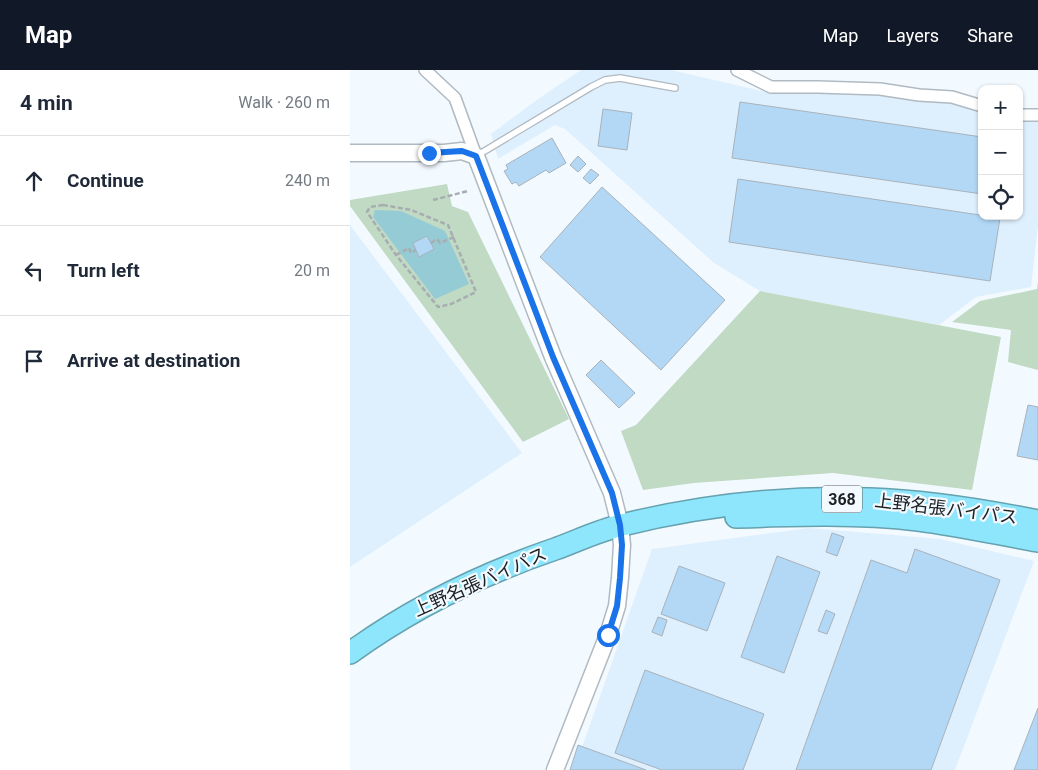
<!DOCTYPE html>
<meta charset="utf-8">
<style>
body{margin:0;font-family:Roboto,"Noto Sans JP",sans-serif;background:#f2f2f3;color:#1f2937}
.controls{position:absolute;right:15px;top:15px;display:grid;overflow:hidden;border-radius:10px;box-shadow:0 1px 4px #0004}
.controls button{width:45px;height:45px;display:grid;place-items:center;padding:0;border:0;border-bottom:1px solid #e0e1e3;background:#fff;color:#1f2937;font:25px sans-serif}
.stop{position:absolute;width:15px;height:15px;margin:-11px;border:4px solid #1a73e8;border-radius:50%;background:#fff}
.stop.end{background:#1a73e8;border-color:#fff;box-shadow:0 1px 5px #0008}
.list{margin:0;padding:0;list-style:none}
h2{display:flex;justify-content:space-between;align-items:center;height:65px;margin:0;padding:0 20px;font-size:21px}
h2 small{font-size:16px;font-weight:400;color:#747a83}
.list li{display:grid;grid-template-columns:32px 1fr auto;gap:15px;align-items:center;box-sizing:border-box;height:90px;padding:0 20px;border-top:1px solid #e0e1e3}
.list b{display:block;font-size:19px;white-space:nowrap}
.list em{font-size:16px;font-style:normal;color:#747a83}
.icon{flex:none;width:28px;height:28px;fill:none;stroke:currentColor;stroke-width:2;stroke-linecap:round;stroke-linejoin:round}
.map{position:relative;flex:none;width:688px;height:700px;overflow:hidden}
header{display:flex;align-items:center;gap:30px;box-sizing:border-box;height:70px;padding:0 25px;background:#111827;color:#fff}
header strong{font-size:24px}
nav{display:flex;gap:28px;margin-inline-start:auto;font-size:18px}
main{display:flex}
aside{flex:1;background:#fff}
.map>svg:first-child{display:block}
.built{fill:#deeffd}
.green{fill:#c0dac4}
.water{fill:#95cbd5}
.building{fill:#b2d8f6;stroke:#a8b2ba}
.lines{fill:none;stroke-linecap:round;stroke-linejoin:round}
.lane-casing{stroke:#b0bac2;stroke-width:8}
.street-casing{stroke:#b0bac2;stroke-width:14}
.secondary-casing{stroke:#b0bac2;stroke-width:19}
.highway-casing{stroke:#66a1af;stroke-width:24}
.path{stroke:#a7adb1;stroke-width:2.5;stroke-dasharray:5 2.5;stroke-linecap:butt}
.lane{stroke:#fff;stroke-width:5.5}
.street{stroke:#fff;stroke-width:11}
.secondary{stroke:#fff;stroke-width:16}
.highway{stroke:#8de6fb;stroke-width:21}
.route{stroke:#1a73e8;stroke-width:6}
.labels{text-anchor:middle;stroke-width:4.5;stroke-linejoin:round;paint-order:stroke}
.shield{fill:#f3faff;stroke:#5d6165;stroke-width:1}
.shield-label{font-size:16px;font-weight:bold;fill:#1d2023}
.street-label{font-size:18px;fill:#1d2023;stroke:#f3faff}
</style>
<header>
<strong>Map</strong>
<nav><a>Map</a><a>Layers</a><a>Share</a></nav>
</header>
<main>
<aside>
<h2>4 min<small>Walk · 260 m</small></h2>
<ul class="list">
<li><svg class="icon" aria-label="ahead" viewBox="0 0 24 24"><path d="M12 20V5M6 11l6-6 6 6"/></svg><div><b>Continue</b></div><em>240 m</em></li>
<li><svg class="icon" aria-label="left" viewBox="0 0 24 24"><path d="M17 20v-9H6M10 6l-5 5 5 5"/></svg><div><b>Turn left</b></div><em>20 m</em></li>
<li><svg class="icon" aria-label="arrive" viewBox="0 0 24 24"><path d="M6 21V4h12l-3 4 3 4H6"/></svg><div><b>Arrive at destination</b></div></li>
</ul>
</aside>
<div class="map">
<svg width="688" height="700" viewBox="0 0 688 700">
<rect width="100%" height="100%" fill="#f3faff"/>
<path class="built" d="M231,0H321L420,23L501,20L599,30L632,41V146H669V49H688V155L681,217L626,227L589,255L410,221L364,193L215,59L205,55L148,89L141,64L188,29Z
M0,155L172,383L0,497Z
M459,458L590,469L684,491L605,700H224L302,479Z"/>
<path class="green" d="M97,114L102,136L118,142L219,349L173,372L0,136V130Z
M688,212V300L658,292L661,260L602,252L630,231L687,219Z
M410,221L651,267L622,420L483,403L344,413L293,420L271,361L286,355Z"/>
<path class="water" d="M25,140L51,141L95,161L119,214L85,229L23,147Z"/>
<path class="building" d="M390,32L632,67V124L382,88Z
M253,39L282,43L277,80L248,76Z
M202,68L216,93L199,103L196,100L169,116L166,112L162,114L154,101L158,99L156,95Z
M228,86L236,94L228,102L220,95Z
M241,99L249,105L240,114L233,108Z
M388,109L650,148L640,211L379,172Z
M252,117L375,230L311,300L190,187Z
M77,166L84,179L69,187L63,173Z
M251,290L285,323L269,338L236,305Z
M678,335L688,337V390L667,386Z
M482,463L494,467L487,486L476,482Z
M565,479L650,510L581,700H446L521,490L557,503Z
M427,486L470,502L434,603L391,587Z
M329,496L375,513L357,561L311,544Z
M476,540L485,544L477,564L468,561Z
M308,547L317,550L312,566L302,562Z
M295,600L414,644L393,700H312L265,683Z
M688,638V700H664Z
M228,675L296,700H220Z"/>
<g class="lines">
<defs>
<path id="lane" d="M128,85L241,17L255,10L270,8L325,18"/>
<path id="street" d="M75,0L105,28L126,86
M387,0L421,17H468L530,19L569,25L602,27L632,36
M669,45H688"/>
<path id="secondary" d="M0,83H94L112,81L126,86L203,287L262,423L270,455L272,475L270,508L267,536L258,565L205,700"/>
<path id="highway" d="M386,447C447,445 508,443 568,450C608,455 648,464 688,471
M0,583C62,538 132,504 205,479C227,471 250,460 272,455C353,435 437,426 520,429C576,431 633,440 688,451"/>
</defs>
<use href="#lane" class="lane-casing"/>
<use href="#street" class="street-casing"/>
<use href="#secondary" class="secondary-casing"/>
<use href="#highway" class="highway-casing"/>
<path class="path" d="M83,130L118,121
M33,135L61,140L98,155L126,222L101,234L88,237L46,185L17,142L20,137Z
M81,173L87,169L90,173L104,167
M46,185L59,178L61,183L66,180"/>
<use href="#lane" class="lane"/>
<use href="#street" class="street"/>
<use href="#secondary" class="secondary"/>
<use href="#highway" class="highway"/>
</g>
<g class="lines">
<path class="route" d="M79,83L112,81L126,86L203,287L262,423L270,455L272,475L270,508L267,536L258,565"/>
</g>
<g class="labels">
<rect class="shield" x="472" y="415.5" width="40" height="27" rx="4"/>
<g class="shield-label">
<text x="492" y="435">368</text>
</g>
<g class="street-label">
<text transform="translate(596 439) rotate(7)" y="6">上野名張バイパス</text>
<text transform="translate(130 512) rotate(-24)" y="6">上野名張バイパス</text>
</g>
</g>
</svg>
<div class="controls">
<button>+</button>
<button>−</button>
<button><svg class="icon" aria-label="locate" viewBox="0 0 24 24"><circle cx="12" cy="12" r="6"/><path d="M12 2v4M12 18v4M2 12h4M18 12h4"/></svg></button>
</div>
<div class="stop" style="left:258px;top:565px"></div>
<div class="stop end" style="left:79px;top:83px"></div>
</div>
</main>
